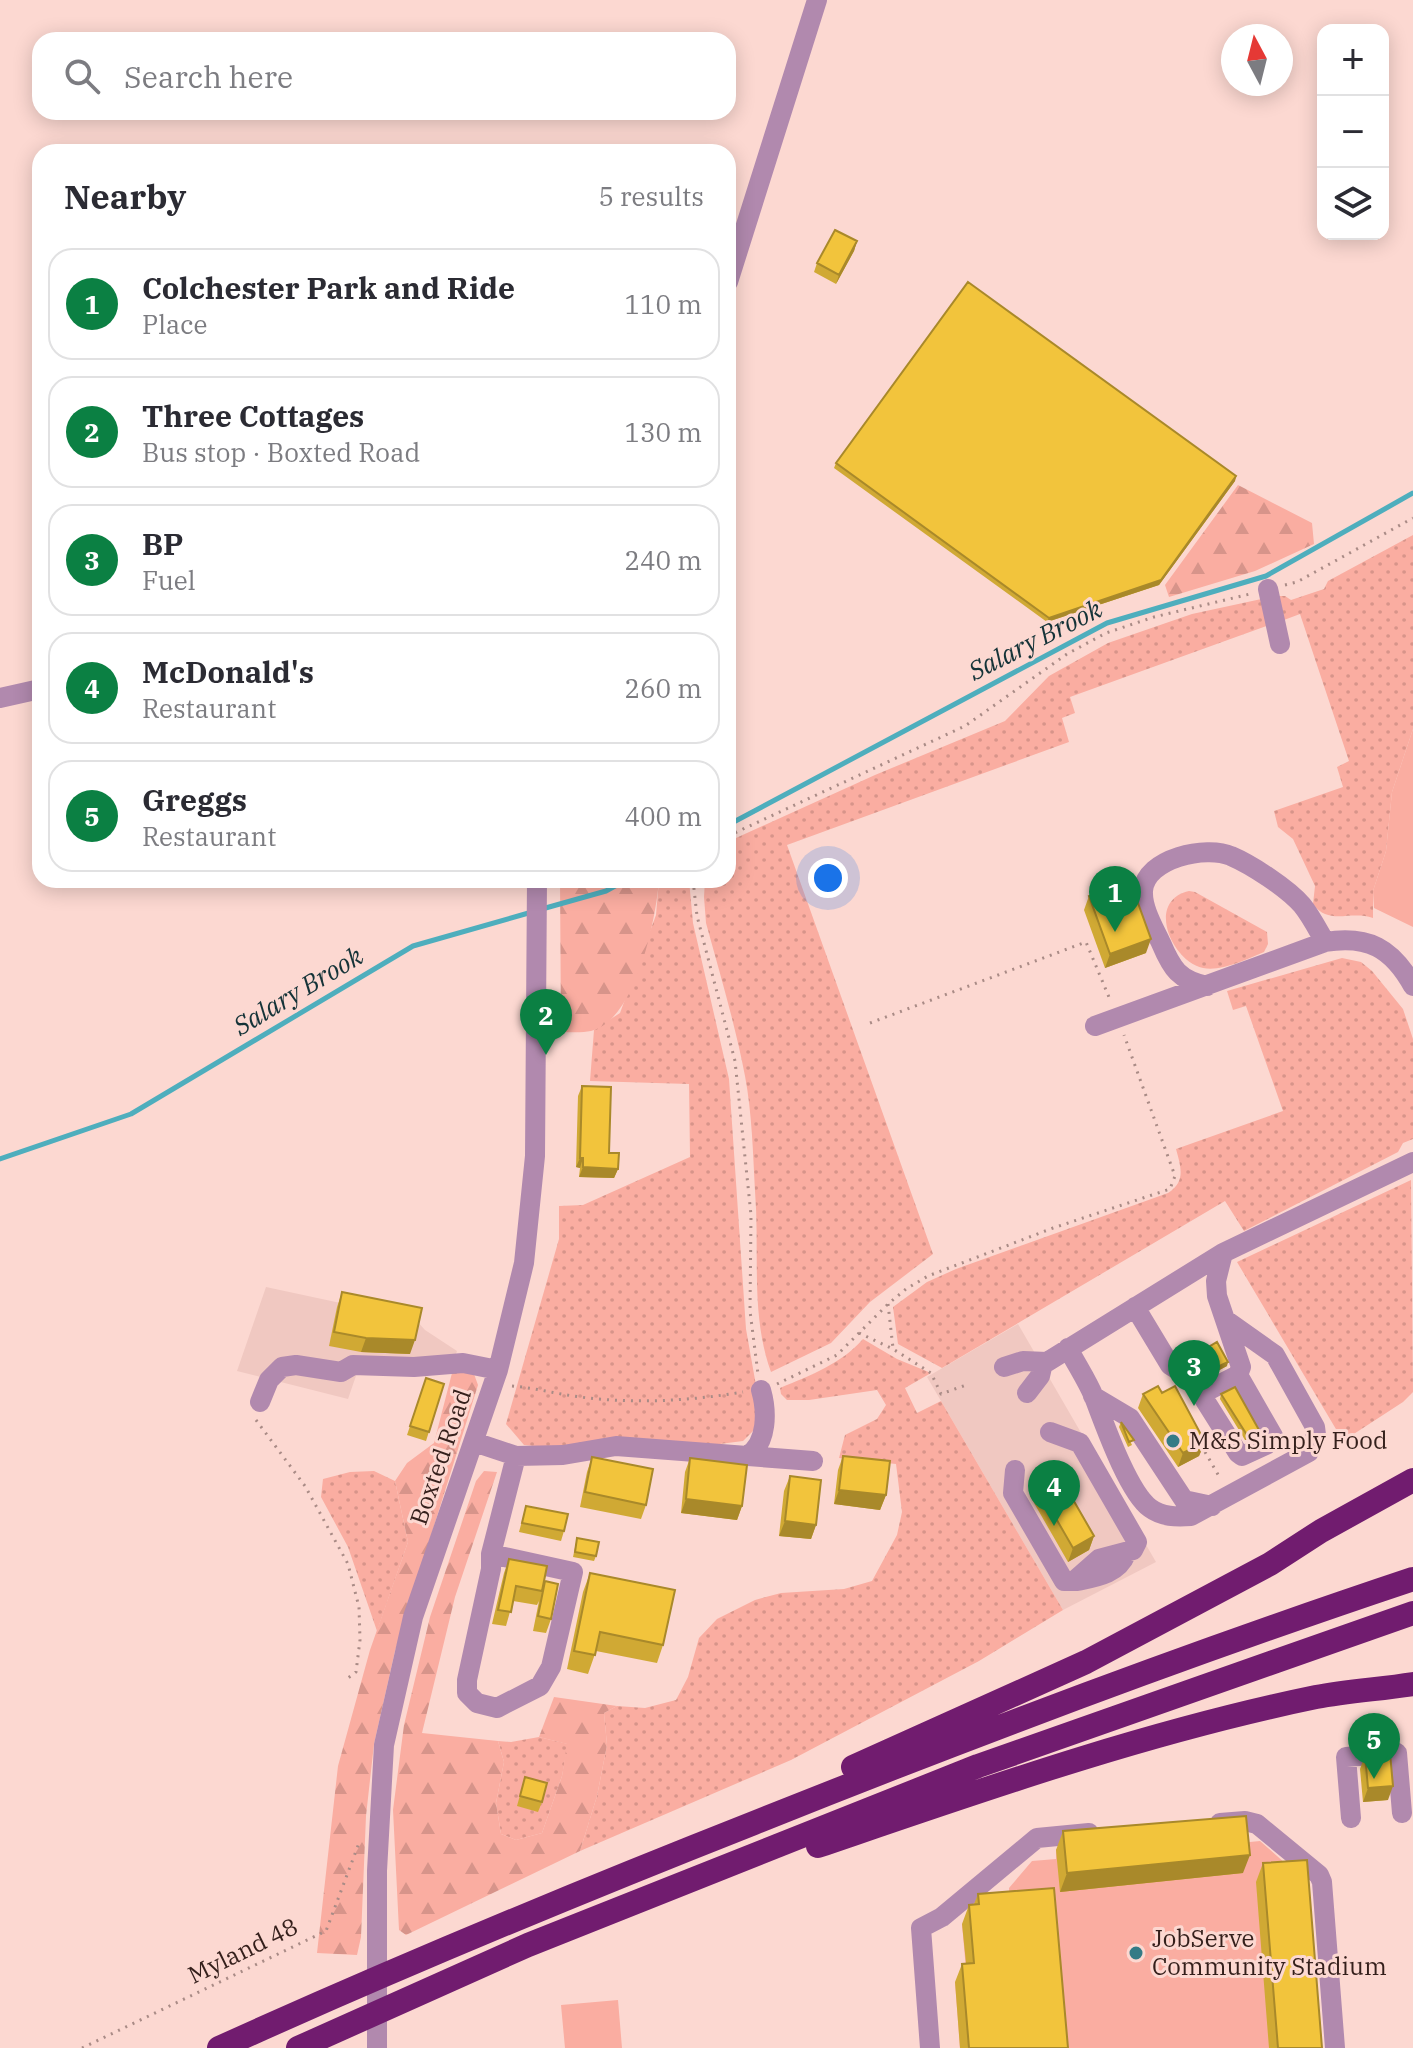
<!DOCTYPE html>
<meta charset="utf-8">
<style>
body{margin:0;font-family:"IBM Plex Serif",serif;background:#f7f7f7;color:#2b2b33}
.controls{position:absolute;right:24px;top:24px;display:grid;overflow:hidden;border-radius:16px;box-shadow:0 4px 20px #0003}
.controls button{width:72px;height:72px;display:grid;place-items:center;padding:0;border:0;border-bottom:2px solid #e1e1e2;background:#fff;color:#2b2b33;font:40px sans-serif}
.compass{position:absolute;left:1221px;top:24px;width:72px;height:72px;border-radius:50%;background:#fff;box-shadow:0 4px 20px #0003;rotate:353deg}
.you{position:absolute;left:828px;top:878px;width:28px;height:28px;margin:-20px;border:6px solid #fff;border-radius:50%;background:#1a73e8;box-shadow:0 0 0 12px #1a73e833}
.badge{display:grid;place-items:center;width:52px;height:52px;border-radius:50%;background:#0b8043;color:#fff;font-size:26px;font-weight:700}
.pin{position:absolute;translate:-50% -66px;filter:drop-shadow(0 2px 4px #0008)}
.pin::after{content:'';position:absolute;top:42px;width:28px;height:24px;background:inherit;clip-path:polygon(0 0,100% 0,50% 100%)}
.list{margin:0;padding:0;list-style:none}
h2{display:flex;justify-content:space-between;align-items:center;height:104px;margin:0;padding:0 32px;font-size:34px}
h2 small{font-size:26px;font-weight:400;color:#7c7c81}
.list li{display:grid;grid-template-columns:52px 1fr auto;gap:24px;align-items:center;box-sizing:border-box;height:112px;margin:0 16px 16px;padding:0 16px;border:2px solid #e1e1e2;border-radius:24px}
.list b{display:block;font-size:30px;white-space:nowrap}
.list p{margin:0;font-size:26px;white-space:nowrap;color:#7c7c81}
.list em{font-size:26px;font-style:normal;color:#7c7c81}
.icon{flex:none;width:44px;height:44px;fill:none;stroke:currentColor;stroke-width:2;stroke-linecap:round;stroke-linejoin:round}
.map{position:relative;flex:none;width:1413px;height:2048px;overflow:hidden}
.search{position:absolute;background:#fff;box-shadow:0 4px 20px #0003;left:32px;top:32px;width:704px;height:88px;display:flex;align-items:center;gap:20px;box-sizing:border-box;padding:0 28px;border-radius:24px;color:#7c7c81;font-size:30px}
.panel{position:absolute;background:#fff;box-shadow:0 4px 20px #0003;left:32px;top:144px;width:704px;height:744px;border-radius:24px}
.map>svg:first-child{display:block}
.built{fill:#f0c8c1}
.grass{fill:url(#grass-dots)}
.forest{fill:url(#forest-firs)}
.pitch{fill:#faada1}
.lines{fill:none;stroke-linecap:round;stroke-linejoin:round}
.stream{stroke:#4eaebd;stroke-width:5}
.path{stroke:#a98b86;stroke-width:3;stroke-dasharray:2 6;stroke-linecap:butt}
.minor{stroke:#b189ae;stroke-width:20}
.highway{stroke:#711c6f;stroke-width:24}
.wall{fill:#d0a934}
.shaded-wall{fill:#a9892a}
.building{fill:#f2c43c;stroke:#a9892a;stroke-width:2}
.poi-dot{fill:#347b86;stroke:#fcd8d1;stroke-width:3}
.labels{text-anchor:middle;stroke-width:6;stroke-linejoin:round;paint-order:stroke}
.poi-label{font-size:24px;fill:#341f1b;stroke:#fcd8d1;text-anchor:start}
.street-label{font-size:24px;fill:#341f1b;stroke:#fcd8d1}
.water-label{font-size:26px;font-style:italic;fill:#153338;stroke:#fcd8d1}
</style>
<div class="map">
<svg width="1413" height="2048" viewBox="0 0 1413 2048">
<defs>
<pattern id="grass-dots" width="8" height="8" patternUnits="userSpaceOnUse" patternTransform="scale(2)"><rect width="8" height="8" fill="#faada1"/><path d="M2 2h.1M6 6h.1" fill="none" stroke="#d7948a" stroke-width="1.8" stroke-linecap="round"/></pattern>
<pattern id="forest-firs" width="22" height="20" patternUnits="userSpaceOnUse" patternTransform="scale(2)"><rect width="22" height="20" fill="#faada1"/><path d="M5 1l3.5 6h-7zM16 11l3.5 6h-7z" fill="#d7948a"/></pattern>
</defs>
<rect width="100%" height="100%" fill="#fcd8d1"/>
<path class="built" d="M266,1287L415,1319L425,1330L457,1351L452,1368L358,1370L348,1399L237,1371Z
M1018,1324L1156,1562L1063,1610L927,1377Z"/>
<path class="grass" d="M1413,535V729L1392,792L1386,851L1373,891V918C1350,910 1329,926 1313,904L1315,886L1293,839L1278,827L1274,811L1343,787L1337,767L1349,761L1300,614L1284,620L1275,596H1285L1291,600L1324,589L1328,581Z
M1266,598L1272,624L1070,697L1075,713L1062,718L1069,742L787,845L933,1254L870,1302L831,1343L771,1372C750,1314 760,1252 755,1191C753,1153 752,1113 745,1076C735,1024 720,974 706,923L704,897L705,880H728V845L736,838L875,775L1005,721L1049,676L1108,643L1192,614Z
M659,880H689L693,923L729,1079L746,1329L760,1408L755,1429L743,1441L712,1445L554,1448L524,1445L506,1424L559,1239V1206L583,1205L690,1157L689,1084L590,1081L594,1030L620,1013L656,915Z
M1189,891L1195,892L1267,932L1268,944L1264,952C1247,959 1221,972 1203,968C1172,962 1145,901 1189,891Z
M1342,958L1361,962L1372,971L1403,1009L1413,1039V1139L1403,1143L1398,1152L1244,1231L1225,1201L942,1368L898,1344L893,1307L927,1282L956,1269L1168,1193C1186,1182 1181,1167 1176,1149L1283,1111L1246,1006L1233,1010L1227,991Z
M1411,1180L1413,1392L1403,1402L1343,1441L1237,1262Z
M863,1339L897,1359L931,1373L905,1388L917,1413L941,1401L1063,1610L979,1661L791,1760L580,1851L597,1796L607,1745L604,1713L617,1706L645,1708L676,1700L688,1677L699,1638L717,1619L755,1600L781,1593L844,1589L872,1581L897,1535L902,1512L896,1464L839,1458L845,1435L877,1419L886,1405L877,1390L809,1400H787L781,1394L780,1388C811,1375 841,1364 863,1339Z
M374,1471L395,1481L408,1542L377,1631L348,1547L321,1497L323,1479L350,1472Z
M539,1737L568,1744L562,1776L542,1833L516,1840L501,1834L496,1803L504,1762L498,1741L511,1742Z"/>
<path class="forest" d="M1238,485L1312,523L1314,544L1255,571L1169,597L1165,585Z
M560,880H659C656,919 636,1020 591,1031C582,1033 570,1032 561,1032Z
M463,1371L474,1374L478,1385L395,1651L374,1744L366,1816L361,1937L357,1955L317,1953L338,1766L370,1650L408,1542L395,1481L407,1463L434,1443L452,1373Z
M484,1471L497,1472L455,1597L422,1733L498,1741L504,1762L496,1803L501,1834L516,1840L542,1833L562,1776L567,1744L539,1737L554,1697L617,1706L604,1713L607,1745L597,1796L580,1851L406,1935L399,1930L393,1810L404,1725L430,1617L476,1481Z"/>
<path class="pitch" d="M1413,729V927L1374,908L1373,891L1386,851L1392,792Z
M1239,1831L1240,1843L1260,1841L1286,1864L1314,2048H960L955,1982L967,1981L962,1924L1010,1910L1009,1888L1032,1861L1056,1859V1849Z
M618,2000L622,2048H565L561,2005Z"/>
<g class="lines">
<path class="stream" d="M728,825L1107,623L1266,576L1413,493
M542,909L606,891L626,880
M0,1159L131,1114L413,946L532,912"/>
<path class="path" d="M1285,585L1297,582L1413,518
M728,836L965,726L1067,654L1106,633L1154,617L1250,594
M693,880L697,916L735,1061L751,1215L750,1311L758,1374
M870,1023L1086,942L1111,1002
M888,1304L893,1348
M859,1333L893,1349L931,1373L941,1394L966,1385
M777,1384L837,1355L888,1304L906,1289L928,1276L1053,1228L1170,1189L1175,1176L1124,1035
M512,1386C536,1388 557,1394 580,1397C635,1404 689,1401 743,1392
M256,1420L305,1486L348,1564L359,1607L360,1640L356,1672L348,1678
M1201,1445L1220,1478
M82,2048L326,1931L359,1843"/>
<path class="minor" d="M728,282L817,0
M1268,589L1280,644
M0,698L40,689
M1207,986C1179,980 1172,969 1161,943C1154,928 1142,908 1143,891C1145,858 1207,845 1231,856C1252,865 1287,888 1302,905C1311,916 1318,930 1325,942
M1095,1026L1325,942C1368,935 1392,948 1413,986
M1135,1307L1170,1365L1209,1390L1238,1375L1241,1367L1217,1296L1216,1281L1223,1253
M1068,1348C1076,1364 1087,1380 1094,1397C1104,1423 1128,1492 1150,1508C1162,1517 1176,1517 1191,1516L1309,1452L1316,1435L1315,1427L1275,1355L1227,1321
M1004,1367L1023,1361L1047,1362L1223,1253L1413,1162
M1194,1383L1238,1453L1242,1456L1266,1445L1273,1436L1238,1375
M1027,1393L1040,1376L1043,1363
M1093,1396L1130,1418L1184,1500L1212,1506
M260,1402L269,1380L282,1367L296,1365L341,1372L353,1365L414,1367L463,1363L498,1370
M474,1442L516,1456L563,1455L616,1446L813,1461
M747,1456C768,1443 767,1411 761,1390
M1015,1470L1013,1493L1064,1581H1074L1099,1559L1133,1550L1137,1542L1080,1443L1050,1432
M491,1554L573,1572L551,1667L540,1686L497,1708L477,1703L467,1693V1680L491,1569V1554L516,1456
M1077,1581C1096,1577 1118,1574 1126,1554
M1351,1818L1346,1757L1397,1753L1402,1813
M1220,1823L1245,1821L1257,1824L1319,1875L1322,1882L1335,2048
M377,2048V1871L384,1745L413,1617L498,1370L524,1263L535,1156L537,880
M930,2048L921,1928L942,1917L1037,1838L1089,1833"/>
<path class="highway" d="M853,1767L1086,1662L1270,1564L1321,1531L1413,1480
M818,1846C982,1790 1146,1732 1316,1697C1348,1691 1381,1689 1413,1684
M219,2048C396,1968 574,1894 754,1823C971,1736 1191,1653 1413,1579
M298,2048L528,1945L978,1766L1413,1613"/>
</g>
<path class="wall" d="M857,241L854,251L836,284L814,272L817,263Z
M836,463L1236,476L1235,481L1159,585L1047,622L834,468Z
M1089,896L1146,953L1105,968L1084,910Z
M582,1086L609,1153L618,1169L614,1178L579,1177L580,1168L576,1167L578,1096Z
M342,1292L410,1354L361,1352L329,1346L337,1307Z
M1195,1355L1227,1366L1210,1375L1198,1367L1194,1360Z
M426,1378L444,1384L426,1441L407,1435Z
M1162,1393L1205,1442L1199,1456L1178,1467L1138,1408L1143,1394Z
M1221,1394L1259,1430L1257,1435L1245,1440L1220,1399Z
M1121,1422L1132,1445L1128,1447L1119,1427Z
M843,1456L886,1495L880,1510L834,1504L838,1470Z
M592,1457L646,1505L641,1519L580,1507L587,1472Z
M690,1458L742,1506L737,1520L681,1513L685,1472Z
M790,1476L816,1525L811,1539L779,1536L784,1491Z
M1035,1482L1094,1536L1089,1550L1068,1562L1030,1496Z
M526,1506L564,1531L561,1541L519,1532Z
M577,1538L596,1556L594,1561L573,1557Z
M509,1559L543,1586L551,1619L546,1633L533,1631L539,1601L537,1605L513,1601L506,1626L492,1624L504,1573Z
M590,1573L663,1645L657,1663L596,1651L588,1674L567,1669L583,1592Z
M1365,1755L1388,1800L1363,1802L1360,1769Z
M525,1777L542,1802L538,1812L517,1806Z
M1063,1831L1243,1873L1060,1892L1056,1850Z
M1263,1863L1322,2048H1269L1256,1882Z
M978,1894L1068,2048H960L955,1982L962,1964L966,1963L962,1924L969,1905L974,1904Z"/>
<path class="shaded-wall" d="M857,241L854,251L836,284L839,275Z
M1236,476L1235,481L1159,585L1047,622L1049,618Z
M1151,939L1146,953L1105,968L1110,954Z
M580,1158H583L580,1168L576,1167Z
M583,1167L618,1169L614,1178L579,1177Z
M366,1338L415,1340L410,1354L361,1352Z
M1228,1362L1227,1366L1210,1375L1211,1370Z
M1259,1430L1257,1435L1245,1440L1247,1435Z
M1205,1442L1199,1456L1178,1467L1183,1453Z
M839,1490L886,1495L880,1510L834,1504Z
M686,1499L742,1506L737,1520L681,1513Z
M785,1521L816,1525L811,1539L779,1536Z
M1094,1536L1089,1550L1068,1562L1073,1548Z
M1393,1786L1388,1800L1363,1802L1368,1788Z
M1250,1855L1243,1873L1060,1892L1067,1873Z"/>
<path class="building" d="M835,230L857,241L839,275L817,263Z
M968,282L1236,476L1161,580L1049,618L836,463Z
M1130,881L1151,939L1110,954L1089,896Z
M582,1086L611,1087L609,1153H619L618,1169L583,1167V1158H580Z
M342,1292L422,1308L415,1340L366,1338L334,1332Z
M1217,1342L1228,1362L1211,1370L1200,1363L1195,1355Z
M426,1378L444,1384L429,1432L410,1426Z
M1158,1386L1162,1393L1175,1386L1205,1442L1183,1453L1143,1394Z
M1235,1387L1259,1430L1247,1435L1221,1394Z
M1121,1422L1134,1440L1129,1442Z
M843,1456L890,1461L886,1495L839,1490Z
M592,1457L653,1469L646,1505L585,1492Z
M690,1458L747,1465L742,1506L686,1499Z
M1056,1470L1094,1536L1073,1548L1035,1482Z
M790,1476L821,1480L816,1525L785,1521Z
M526,1506L568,1514L564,1531L522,1523Z
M577,1538L599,1542L596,1556L575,1552Z
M509,1559L547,1566L542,1591L516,1586L511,1612L498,1610Z
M590,1573L675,1590L663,1645L600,1632L595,1655L574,1651Z
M545,1581L558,1584L551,1619L538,1616Z
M1390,1753L1393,1786L1368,1788L1365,1755Z
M525,1777L547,1783L542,1802L520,1796Z
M1246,1816L1250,1855L1067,1873L1063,1831Z
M1307,1860L1322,2048H1278L1263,1863Z
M1054,1888L1068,2048H969L962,1964L974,1963L969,1905L979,1904L978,1894Z"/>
<g class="poi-dot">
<circle cx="1173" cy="1441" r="8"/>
<circle cx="1136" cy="1953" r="8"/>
</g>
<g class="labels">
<g class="poi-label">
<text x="1189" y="1449">M&amp;S Simply Food</text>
<text x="1152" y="1947">JobServe<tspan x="1152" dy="28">Community Stadium</tspan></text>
</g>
<g class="street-label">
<text transform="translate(441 1457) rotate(-71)" y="8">Boxted Road</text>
<text transform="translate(243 1951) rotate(-26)" y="8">Myland 48</text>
</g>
<g class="water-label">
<text transform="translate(1035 640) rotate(-27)" y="9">Salary Brook</text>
<text transform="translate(298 991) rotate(-31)" y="9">Salary Brook</text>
</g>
</g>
</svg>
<div class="controls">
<button>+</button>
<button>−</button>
<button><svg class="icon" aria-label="layers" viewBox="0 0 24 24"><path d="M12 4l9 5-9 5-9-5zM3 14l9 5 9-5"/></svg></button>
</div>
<svg class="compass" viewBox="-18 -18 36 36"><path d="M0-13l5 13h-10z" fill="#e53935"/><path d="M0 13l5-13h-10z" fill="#7c7c81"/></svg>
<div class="you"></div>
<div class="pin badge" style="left:1115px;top:932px">1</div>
<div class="pin badge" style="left:546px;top:1055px">2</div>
<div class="pin badge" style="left:1194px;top:1406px">3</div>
<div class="pin badge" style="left:1054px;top:1526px">4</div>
<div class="pin badge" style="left:1374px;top:1779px">5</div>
<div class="search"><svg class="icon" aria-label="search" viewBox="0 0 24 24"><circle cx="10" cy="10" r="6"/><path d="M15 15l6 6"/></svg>Search here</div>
<section class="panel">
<h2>Nearby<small>5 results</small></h2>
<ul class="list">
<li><span class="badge">1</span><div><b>Colchester Park and Ride</b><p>Place</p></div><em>110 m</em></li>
<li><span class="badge">2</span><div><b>Three Cottages</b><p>Bus stop · Boxted Road</p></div><em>130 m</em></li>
<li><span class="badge">3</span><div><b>BP</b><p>Fuel</p></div><em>240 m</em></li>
<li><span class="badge">4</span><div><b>McDonald's</b><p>Restaurant</p></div><em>260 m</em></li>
<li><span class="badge">5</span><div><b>Greggs</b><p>Restaurant</p></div><em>400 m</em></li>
</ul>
</section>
</div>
